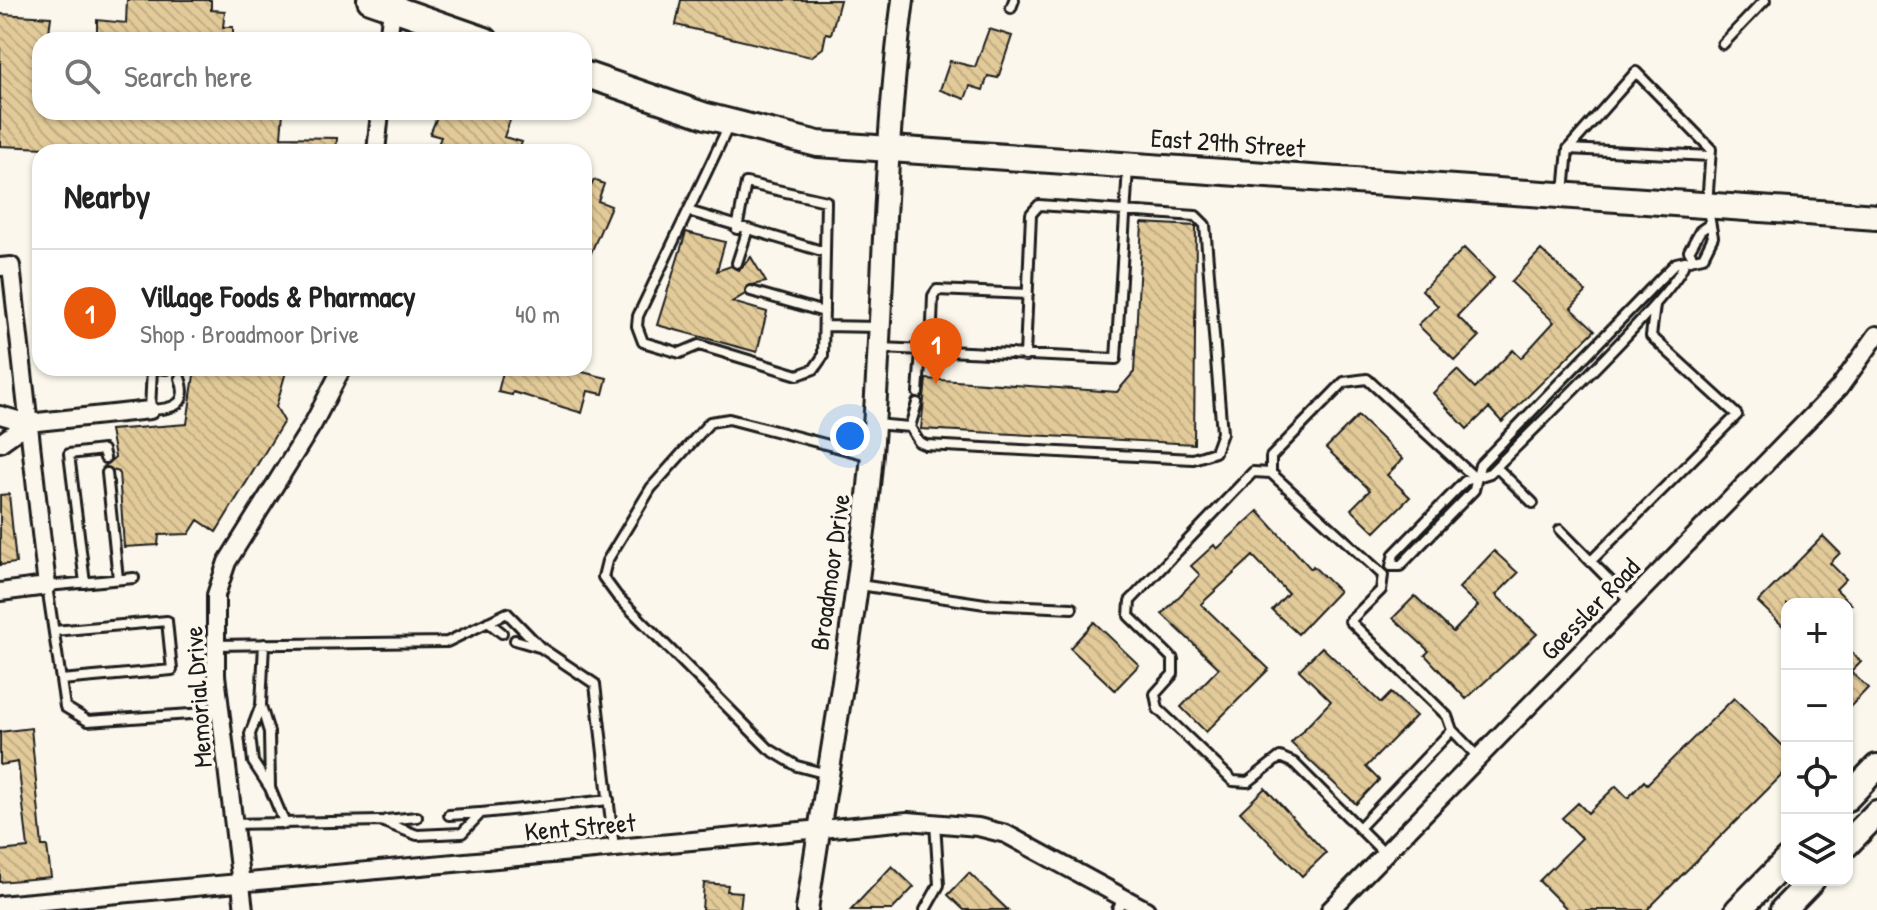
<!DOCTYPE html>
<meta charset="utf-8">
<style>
body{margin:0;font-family:"Patrick Hand",sans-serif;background:#f2f2f2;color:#222}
.controls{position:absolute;right:24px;bottom:24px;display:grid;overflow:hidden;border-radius:16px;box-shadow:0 2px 6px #0004}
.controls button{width:72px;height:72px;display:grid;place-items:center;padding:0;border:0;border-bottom:2px solid #e0e0e0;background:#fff;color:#222;font:40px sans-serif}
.you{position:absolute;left:850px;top:436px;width:28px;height:28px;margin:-20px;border:6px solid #fff;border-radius:50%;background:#1a73e8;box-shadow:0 0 0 12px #1a73e833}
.badge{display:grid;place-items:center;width:52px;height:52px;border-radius:50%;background:#ea580c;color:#fff;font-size:26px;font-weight:700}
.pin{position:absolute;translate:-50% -66px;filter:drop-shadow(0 2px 4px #0008)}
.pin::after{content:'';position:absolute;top:42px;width:28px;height:24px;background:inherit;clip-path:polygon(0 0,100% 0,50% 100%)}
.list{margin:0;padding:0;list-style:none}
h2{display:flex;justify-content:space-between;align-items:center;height:104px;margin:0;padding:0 32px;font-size:34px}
h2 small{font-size:26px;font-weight:400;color:#767676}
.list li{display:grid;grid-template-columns:52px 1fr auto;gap:24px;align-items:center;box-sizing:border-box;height:128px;padding:0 32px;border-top:2px solid #e0e0e0}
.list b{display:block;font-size:30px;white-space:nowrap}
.list p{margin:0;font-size:26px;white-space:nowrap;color:#767676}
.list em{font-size:26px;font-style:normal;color:#767676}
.icon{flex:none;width:44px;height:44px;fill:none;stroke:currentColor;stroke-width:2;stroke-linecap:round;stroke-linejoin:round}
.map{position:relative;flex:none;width:1877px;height:910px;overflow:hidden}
.search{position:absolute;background:#fff;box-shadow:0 2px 6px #0004;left:32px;top:32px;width:560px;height:88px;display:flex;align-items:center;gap:20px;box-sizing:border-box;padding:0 28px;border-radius:24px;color:#767676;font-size:30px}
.panel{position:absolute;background:#fff;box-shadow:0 2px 6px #0004;left:32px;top:144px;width:560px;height:232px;border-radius:24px}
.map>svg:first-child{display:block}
.building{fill:url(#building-back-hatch);stroke:#1c1c1c;stroke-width:2}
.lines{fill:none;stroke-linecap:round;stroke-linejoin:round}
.service-casing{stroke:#1c1c1c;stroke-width:14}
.minor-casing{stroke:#1c1c1c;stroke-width:22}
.tertiary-casing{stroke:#1c1c1c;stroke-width:26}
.secondary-casing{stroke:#1c1c1c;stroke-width:30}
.service{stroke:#fbf7ec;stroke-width:8}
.minor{stroke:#fbf7ec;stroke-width:16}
.tertiary{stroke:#fbf7ec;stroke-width:20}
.secondary{stroke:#fbf7ec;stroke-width:24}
.labels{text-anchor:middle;stroke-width:7;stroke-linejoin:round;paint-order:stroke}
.street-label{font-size:26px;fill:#1c1c1c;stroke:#fbf7ec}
</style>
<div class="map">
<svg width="1877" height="910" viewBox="0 0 1877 910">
<defs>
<pattern id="building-back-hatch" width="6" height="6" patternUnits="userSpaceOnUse" patternTransform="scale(2)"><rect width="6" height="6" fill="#e2ca99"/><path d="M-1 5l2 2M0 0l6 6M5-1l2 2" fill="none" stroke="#c1ad83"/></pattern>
</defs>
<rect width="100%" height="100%" fill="#fbf7ec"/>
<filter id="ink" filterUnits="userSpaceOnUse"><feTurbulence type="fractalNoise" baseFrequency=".0125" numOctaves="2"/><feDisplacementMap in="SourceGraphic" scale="16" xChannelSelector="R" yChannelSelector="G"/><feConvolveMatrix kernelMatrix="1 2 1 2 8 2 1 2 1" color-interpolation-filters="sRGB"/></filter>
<g filter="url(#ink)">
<path class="building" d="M127,0H211V10L225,11L223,27H233V40H97V20L126,23Z
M681,0H840L831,34L826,33L823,48L811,57L676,25Z
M0,14L51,17L48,40H40V112H283L281,137L337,138L336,151L46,152V148L0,146Z
M989,29L1012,36L998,78L988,76L983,90L970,86L965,99L940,90L950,61L975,67Z
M439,112H513L504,137L522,142L518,152H435L441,137L430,134Z
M594,180L604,184L598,201L611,206L584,269V186L590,188Z
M1142,223L1196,226L1194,444L921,429L926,379L1117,392L1134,372Z
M686,232L725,242L717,271L731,266L739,270L751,257L766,282L747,286L745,294L732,302L767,312L757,352L657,325Z
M1464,248L1494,278L1457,316L1479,337L1455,361L1418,325L1438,306L1422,290Z
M1541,250L1586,292L1571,308L1595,330L1502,422L1489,408L1467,429L1433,393L1457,370L1475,388L1513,350L1521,358L1554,322L1511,282Z
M195,368H287L276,407L284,421L216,532L198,520L189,534L159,535L158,545L124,547L119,472L103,467L115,457L110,430L187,424Z
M504,368H566L607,378L603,394L588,391L582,413L513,392L512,395L498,392Z
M1358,416L1403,459L1387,475L1410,497L1375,532L1351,509L1370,490L1326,448Z
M9,494L16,563L0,565V495Z
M1258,511L1311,569L1313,566L1339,591L1298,634L1272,610L1288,593L1253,556L1201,604L1269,669L1206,732L1181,707L1219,668L1162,614L1200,575L1191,566L1214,545L1217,549Z
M1823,536L1840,553L1830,563L1846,579L1836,589L1851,604H1787V630L1758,602Z
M1494,551L1518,573L1496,595L1537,634L1466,699L1425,655L1429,651L1393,618L1415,596L1453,632L1478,606L1459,588Z
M1094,622L1139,665L1115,690L1070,648Z
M1322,647L1381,703L1391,693L1416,716L1366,767L1379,780L1356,804L1291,743L1331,701L1299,670Z
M1847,648L1861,662L1851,672L1868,688L1847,710Z
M1734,698L1787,750V770L1647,910H1568L1539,881L1582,838L1562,818L1578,803L1588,813L1616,786L1628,798L1644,781L1647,784Z
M31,728L42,846H47L51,877L0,882V851L28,848L18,762L0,765V732Z
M1265,788L1326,853L1302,876L1240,812Z
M892,866L914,887L892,910H851Z
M969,873L1008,910H964L948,895Z
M704,883L728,885L727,891L742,892L740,910H702Z"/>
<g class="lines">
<defs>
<path id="service" d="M1011,8L1014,0
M1723,44L1765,0
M730,123L638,316L637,326L643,342L680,353L699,345L798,375L814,369L823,356L826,201L746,183L737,229
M1568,149L1710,156
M1564,193L1568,149L1636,72L1711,149L1707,205L1713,237L1703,257L1676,263L1662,277L1480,465L1474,490L1400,566H1391L1394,554L1465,481L1490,473C1520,442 1680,290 1684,263
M688,211L825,252
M1693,258L1689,251L1700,231L1710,224
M737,263L747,232
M751,291L824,312
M824,326L879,327
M881,348L1116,359L1128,168
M931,350L933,296L937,290L1028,294
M152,368L150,410C173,409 190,405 180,378
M155,368L166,369
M918,393L921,350
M874,424L910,427L919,442L926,445L1193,459L1215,452L1222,433L1205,225L1196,216L1039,205L1031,214L1025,356
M910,427L917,403
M1496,467L1533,503
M107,473L118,579
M1271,473V457L1344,382L1367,379L1475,478
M1560,530L1630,601
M1591,561L1737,415L1651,336L1655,305
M134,578L47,586L65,707L88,721L220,712
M85,583L69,454L103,450L105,458
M860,585L985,604L1072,608
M488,622L502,633
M54,631L167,621L172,670L61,680
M515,640L539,647
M264,644L261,705L250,734L253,762L270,788L285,824
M214,645L447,642L507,613L540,647L595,684L614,848
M261,706L269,732L270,787
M827,774L797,766L769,749L617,596L603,577L607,561L651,488L710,422L729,419L871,456
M449,815L480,813
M386,820L417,817
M234,824L381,821L417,835L462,833L481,813L609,800
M1359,828L1452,730
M1385,854L1294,763L1280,757L1248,782L1233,781L1158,709L1155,694L1173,674V659L1129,616L1130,601L1253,472L1271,473L1383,575L1381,590L1350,621L1447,716L1452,730L1478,757
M925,910L939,885L935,823
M1117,910L1123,898"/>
<path id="minor" d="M388,40L393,2
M376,152L380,112
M0,267L11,266L47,586L0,592
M0,415L28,423L150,410
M0,443L28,423
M0,905L908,821L978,827L1006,834L1146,910
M244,910L216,675V595L227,562L313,424L342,368
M1330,910L1839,388L1877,335"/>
<path id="tertiary" d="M807,910C829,758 859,606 872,454C884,303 883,150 903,0"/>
<path id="secondary" d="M370,0L485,40
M584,74L706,116L818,144L1877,217
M1847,798L1877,767
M1847,844L1877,813
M1738,910L1787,860
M1783,910L1812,880"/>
</defs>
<use href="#service" class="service-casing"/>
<use href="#minor" class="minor-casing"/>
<use href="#tertiary" class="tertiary-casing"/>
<use href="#secondary" class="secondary-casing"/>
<use href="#service" class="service"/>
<use href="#minor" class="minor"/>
<use href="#tertiary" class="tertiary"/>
<use href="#secondary" class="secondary"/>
</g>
</g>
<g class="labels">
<g class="street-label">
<text transform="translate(1228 143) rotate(4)" y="9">East 29th Street</text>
<text transform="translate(830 572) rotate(-82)" y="9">Broadmoor Drive</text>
<text transform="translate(1590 609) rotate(-46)" y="9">Goessler Road</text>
<text transform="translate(198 697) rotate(-94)" y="9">Memorial Drive</text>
<text transform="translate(580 827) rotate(-5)" y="9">Kent Street</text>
</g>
</g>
</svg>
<div class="controls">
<button>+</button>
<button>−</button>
<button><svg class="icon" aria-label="locate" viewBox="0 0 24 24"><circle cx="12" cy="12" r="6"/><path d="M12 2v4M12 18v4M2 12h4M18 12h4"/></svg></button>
<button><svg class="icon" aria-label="layers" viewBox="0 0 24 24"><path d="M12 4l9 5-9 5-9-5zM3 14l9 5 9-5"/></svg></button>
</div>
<div class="you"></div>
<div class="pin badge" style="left:936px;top:384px">1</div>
<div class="search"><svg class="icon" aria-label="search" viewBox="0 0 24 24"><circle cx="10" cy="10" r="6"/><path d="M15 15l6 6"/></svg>Search here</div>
<section class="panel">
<h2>Nearby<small></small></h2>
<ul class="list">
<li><span class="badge">1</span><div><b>Village Foods &amp; Pharmacy</b><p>Shop · Broadmoor Drive</p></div><em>40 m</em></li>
</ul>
</section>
</div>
